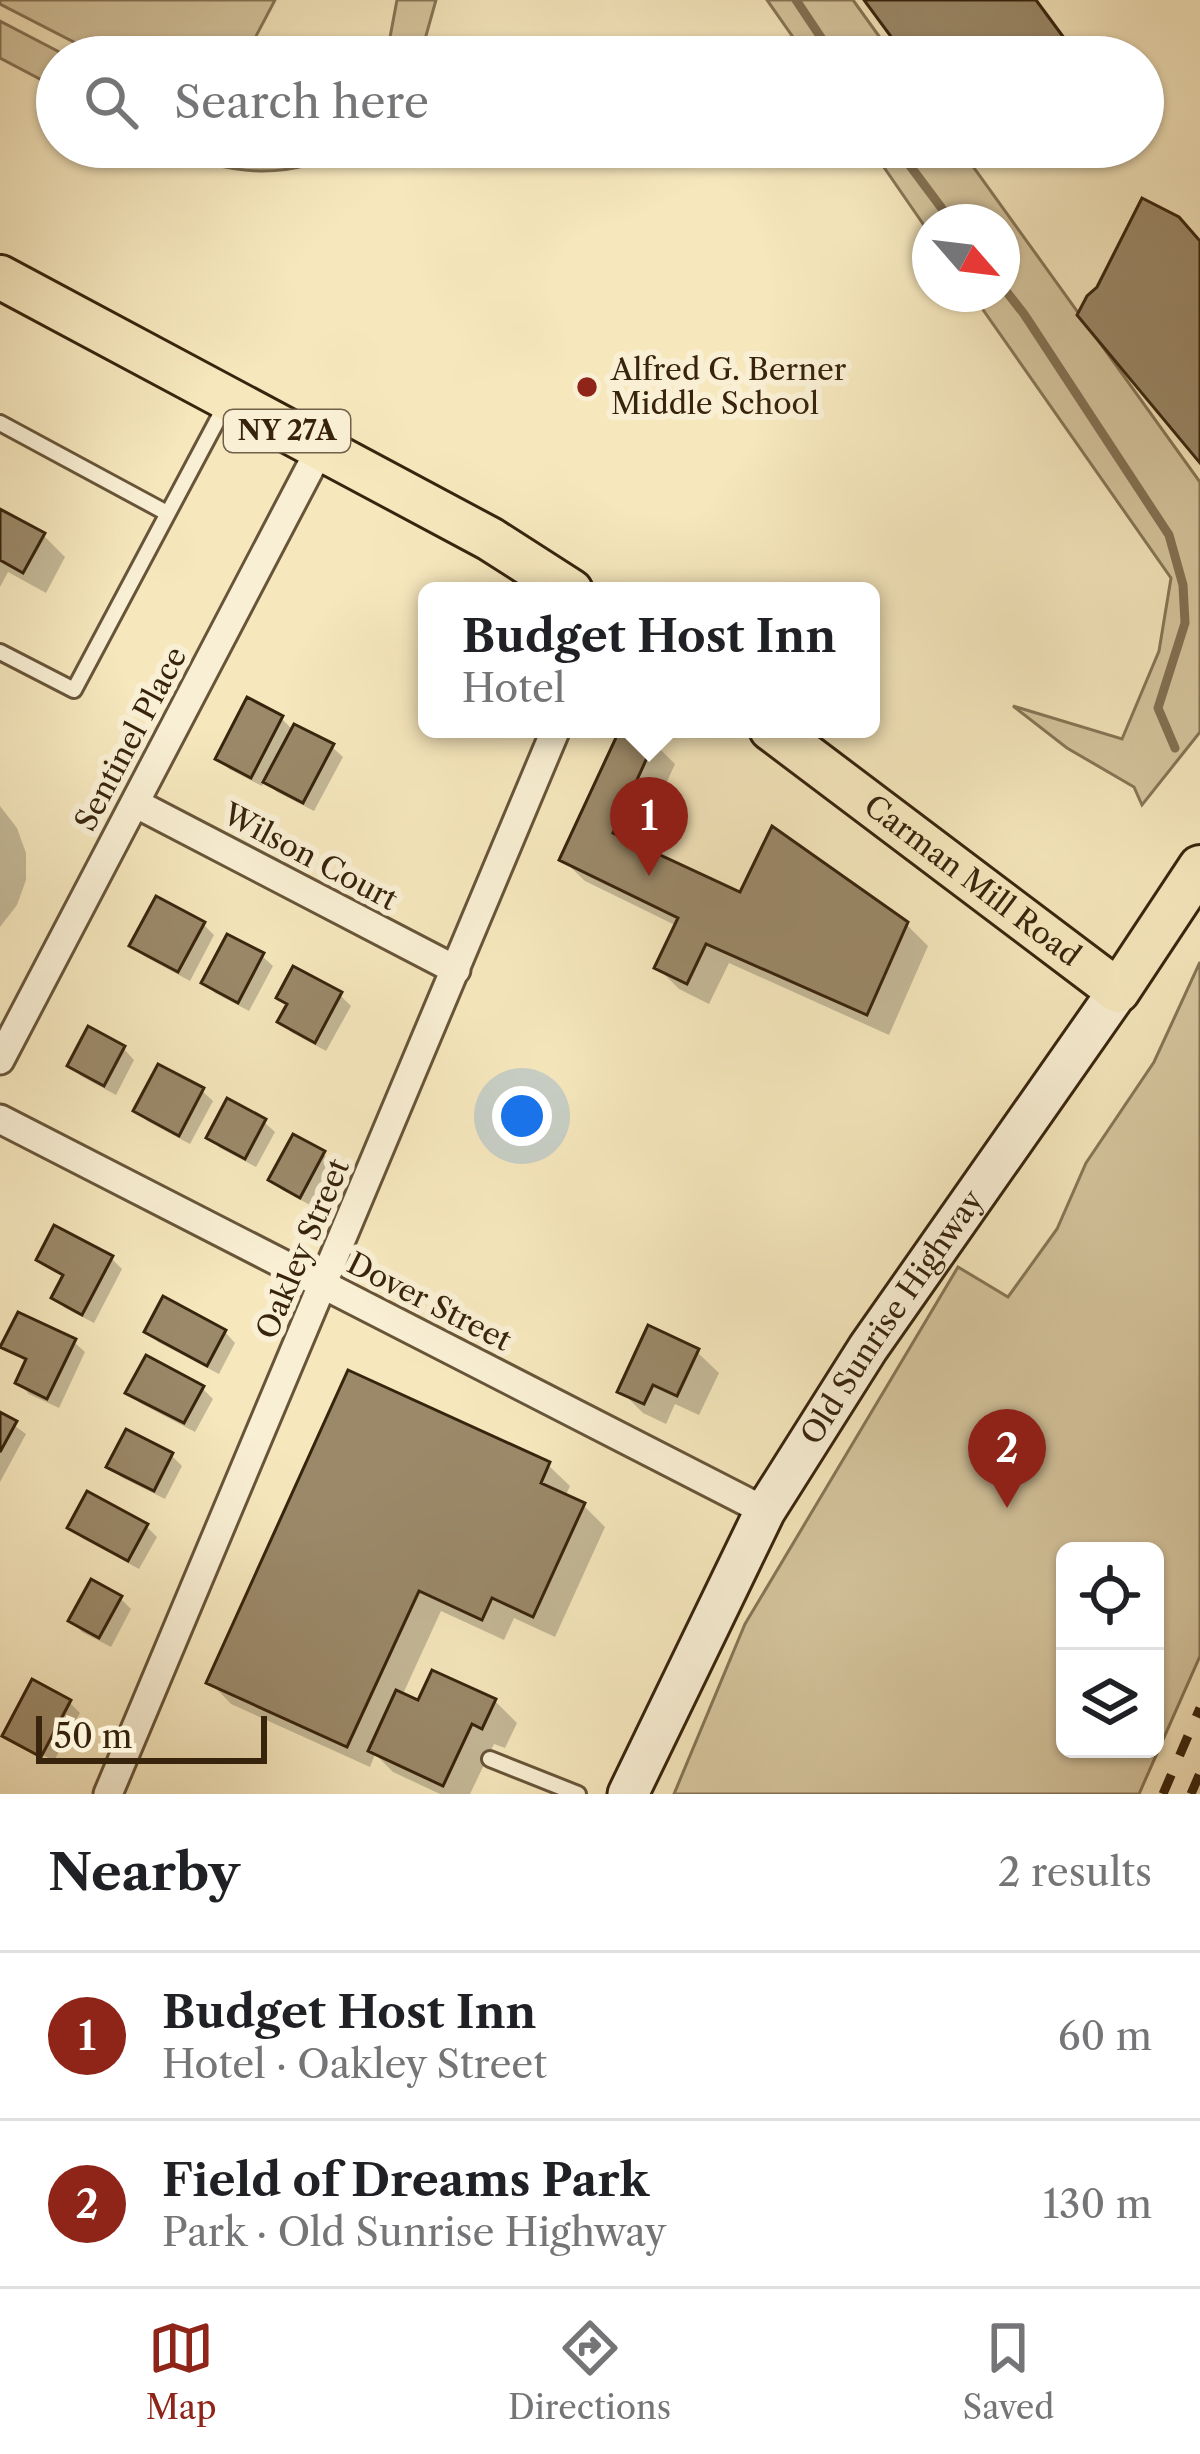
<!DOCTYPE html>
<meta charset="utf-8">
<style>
body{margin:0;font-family:"Libre Caslon Text",serif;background:#f6f6f6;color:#202124}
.controls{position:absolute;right:36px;bottom:36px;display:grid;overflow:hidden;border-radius:18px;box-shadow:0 3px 9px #0004}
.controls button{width:108px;height:108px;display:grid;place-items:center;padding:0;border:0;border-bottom:3px solid #e0e0e0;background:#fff;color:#202124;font:60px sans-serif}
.compass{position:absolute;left:912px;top:204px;width:108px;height:108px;border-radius:50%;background:#fff;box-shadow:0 3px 9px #0004;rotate:118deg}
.scale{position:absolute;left:36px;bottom:30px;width:231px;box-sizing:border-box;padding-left:12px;border:6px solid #38240d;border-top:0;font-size:33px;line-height:42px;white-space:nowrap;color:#38240d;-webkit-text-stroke:9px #f9efd4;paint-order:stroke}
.you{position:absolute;left:522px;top:1116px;width:42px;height:42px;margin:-30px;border:9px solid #fff;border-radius:50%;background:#1a73e8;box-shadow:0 0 0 18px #1a73e833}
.badge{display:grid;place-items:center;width:78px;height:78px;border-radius:50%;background:#8f2418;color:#fff;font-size:39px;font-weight:700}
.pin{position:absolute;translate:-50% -99px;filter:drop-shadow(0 3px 6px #0008)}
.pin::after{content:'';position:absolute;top:63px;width:42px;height:36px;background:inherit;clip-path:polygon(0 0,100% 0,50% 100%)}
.popup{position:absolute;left:418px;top:582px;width:462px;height:156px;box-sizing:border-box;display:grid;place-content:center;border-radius:18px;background:#fff;filter:drop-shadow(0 3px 9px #0005);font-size:39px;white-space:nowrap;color:#757577}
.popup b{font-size:45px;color:#202124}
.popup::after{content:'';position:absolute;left:50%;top:100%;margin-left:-24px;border:24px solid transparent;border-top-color:#fff}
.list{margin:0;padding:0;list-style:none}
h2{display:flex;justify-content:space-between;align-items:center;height:156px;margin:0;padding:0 48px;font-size:51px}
h2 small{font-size:39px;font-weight:400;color:#757577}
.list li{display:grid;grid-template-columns:78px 1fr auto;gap:36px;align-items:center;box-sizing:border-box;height:168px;padding:0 48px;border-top:3px solid #e0e0e0}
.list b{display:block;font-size:45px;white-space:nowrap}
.list p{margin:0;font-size:39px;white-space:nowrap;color:#757577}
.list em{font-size:39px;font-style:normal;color:#757577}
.icon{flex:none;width:66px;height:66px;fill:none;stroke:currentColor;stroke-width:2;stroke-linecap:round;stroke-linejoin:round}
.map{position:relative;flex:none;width:1200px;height:1794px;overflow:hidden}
.search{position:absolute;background:#fff;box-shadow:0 3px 9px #0004;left:36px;right:36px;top:36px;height:132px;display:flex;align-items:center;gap:30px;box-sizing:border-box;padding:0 42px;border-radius:66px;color:#757577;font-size:45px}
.sheet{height:492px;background:#fff}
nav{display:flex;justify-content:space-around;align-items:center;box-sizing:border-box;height:168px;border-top:3px solid #e0e0e0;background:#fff;font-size:33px;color:#757577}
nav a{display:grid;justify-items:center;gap:6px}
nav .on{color:#8f2418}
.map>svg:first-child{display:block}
.green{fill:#d6c69f;stroke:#877556;stroke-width:3;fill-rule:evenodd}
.shadow{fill:#0003}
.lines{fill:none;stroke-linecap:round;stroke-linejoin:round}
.stream{stroke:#837153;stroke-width:9}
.building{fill:#9b8969;stroke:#38240d;stroke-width:3}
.service-casing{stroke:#685539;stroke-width:20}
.minor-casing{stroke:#685539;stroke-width:33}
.secondary-casing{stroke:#38240d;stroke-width:45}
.primary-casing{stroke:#38240d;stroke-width:48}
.service{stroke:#f9efd4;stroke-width:14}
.minor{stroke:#f9efd4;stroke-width:27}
.secondary{stroke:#f9efd4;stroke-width:39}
.primary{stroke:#f6e7bd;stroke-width:42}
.rail{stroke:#38240d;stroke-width:9;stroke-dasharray:21 21;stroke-linecap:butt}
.poi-dot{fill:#8f2418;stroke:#f9efd4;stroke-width:4.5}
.labels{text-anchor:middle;stroke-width:12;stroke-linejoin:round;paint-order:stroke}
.shield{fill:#f9efd4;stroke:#726149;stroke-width:3}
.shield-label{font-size:27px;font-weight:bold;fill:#38240d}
.poi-label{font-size:30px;fill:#38240d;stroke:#f9efd4;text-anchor:start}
.street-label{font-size:30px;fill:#38240d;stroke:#f9efd4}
</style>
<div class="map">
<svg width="1200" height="1794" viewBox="0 0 1200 1794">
<rect width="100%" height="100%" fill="#f6e7bd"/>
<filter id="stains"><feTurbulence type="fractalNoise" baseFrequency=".00167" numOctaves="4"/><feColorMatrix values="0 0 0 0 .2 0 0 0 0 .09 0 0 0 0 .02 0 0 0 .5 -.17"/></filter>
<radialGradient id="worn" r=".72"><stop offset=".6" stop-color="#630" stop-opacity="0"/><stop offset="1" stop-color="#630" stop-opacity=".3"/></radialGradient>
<path class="green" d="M0,0H275L245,57H103L0,4Z
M397,0H436L420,57H381L388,48Z
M767,0H853L894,57H807Z
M0,21L69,57H57V88L0,58Z
M170,147H349C293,181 227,177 170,147Z
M870,147H959L1200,482V732L1142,805L1134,787L1067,748L1013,706L1122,739L1159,651L1171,578L972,294H1002V222H930V234Z
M1200,962V1656L1139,1794H674L745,1624L958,1267L1008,1297L1057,1229L1086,1163L1154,1062ZM1065,1551H1155V1749H1065Z"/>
<path class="shadow" d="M868,0H1038L1080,57H910Z
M0,512L43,535L65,557L46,593L8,572L0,587Z
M249,701L282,719L294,731L332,747L343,757L314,811L277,792L265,780L262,786L229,769L219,758Z
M623,729L653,742L675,764L637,848L742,896L906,924L928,946L889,1035L729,963L709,1004L679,989L657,967L677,926L585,881L563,860Z
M0,806L17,828L26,853V880L17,905L0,927Z
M203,924L214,935L190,981L144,956L133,945Z
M262,956L273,966L249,1011L215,993L205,983Z
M340,995L351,1006L326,1051L291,1032L281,1022L289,1006L280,997Z
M89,1030L124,1049L134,1060L116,1095L81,1076L70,1066Z
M202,1091L213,1101L190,1144L147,1121L137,1111Z
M264,1122L275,1132L256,1167L220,1148L210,1138Z
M323,1154L334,1164L312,1206L282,1190L272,1180Z
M111,1258L122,1269L94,1323L65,1308L55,1298L65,1278L39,1260Z
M148,1332H225L235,1343L219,1374L158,1342Z
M74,1342L85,1352L59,1408L29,1394L19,1383L28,1363L4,1347Z
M697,1352L719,1373L699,1415L675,1404L666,1424L643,1413L621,1391Z
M202,1388L213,1399L195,1432L140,1403L129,1392Z
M0,1415L26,1434L0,1482Z
M171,1455L182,1466L165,1499L121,1477L110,1466Z
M548,1465L570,1486L565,1497L583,1505L605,1527L555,1637L514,1618L504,1640L441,1611L402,1696L420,1704L495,1701L517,1723L505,1748L494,1744L470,1794H440L393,1772L375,1754L370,1767L231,1704L210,1682Z
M146,1526L157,1537L139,1569L82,1538L71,1528Z
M120,1598L131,1609L111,1647L82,1632L72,1621Z
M69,1702L80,1713L54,1761L14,1739V1744L5,1736Z"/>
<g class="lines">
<path class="stream" d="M796,0L834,57
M896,147L952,222
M1002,286L1024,314L1169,535L1183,585L1185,623L1158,708L1175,748"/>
</g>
<path class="building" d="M864,0H1036L1067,42L1045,57H906Z
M1142,198L1179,217L1200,241V463L1077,315L1087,296L1097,287Z
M0,509L45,533L23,573L0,560Z
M247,697L283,716L251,778L215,759Z
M294,724L334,744L303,803L263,782Z
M620,729H633L655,740L613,833L740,892L772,826L908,922L867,1015L706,944L687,984L654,968L678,918L559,860Z
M156,896L205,922L178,972L129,946Z
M227,934L264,953L238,1003L201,983Z
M293,966L342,992L315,1043L277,1022L287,1004L276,998Z
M88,1026L125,1046L104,1086L67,1066Z
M158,1064L204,1088L179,1136L133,1111Z
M227,1098L266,1119L245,1159L206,1138Z
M293,1134L325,1151L300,1198L268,1180Z
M54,1225L113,1256L82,1315L51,1298L63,1275L36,1260Z
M163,1296L226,1330L207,1366L144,1332Z
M18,1312L76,1339L47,1399L15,1383L26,1359L0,1347Z
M648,1325L699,1349L677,1396L653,1385L644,1404L617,1392Z
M146,1355L204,1386L184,1423L125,1393Z
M348,1370L550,1462L541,1483L585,1503L533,1617L492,1598L482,1620L419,1591L347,1747L206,1683Z
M0,1412L17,1421L0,1452Z
M126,1429L173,1453L154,1491L106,1467Z
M87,1491L148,1524L128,1561L67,1528Z
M91,1579L122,1596L99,1638L68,1621Z
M432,1670L496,1699L482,1729L472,1724L443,1786L368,1751L396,1690L418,1700Z
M32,1679L71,1700L41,1757L2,1736Z"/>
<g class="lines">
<defs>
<path id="service" d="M0,423L165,512
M0,652L74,690L226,404
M490,1759L578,1794"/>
<path id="minor" d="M135,803L456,970
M0,1060L320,449
M0,1119L765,1511
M108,1794L556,729"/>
<g id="secondary">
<path id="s1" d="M628,1794L765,1511L868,1348L1118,991"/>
</g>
<g id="primary">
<path d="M0,277L490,539L571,591"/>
<path id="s2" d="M771,729L1118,991L1200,867"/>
</g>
</defs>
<use href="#service" class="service-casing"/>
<use href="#minor" class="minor-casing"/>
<use href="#secondary" class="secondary-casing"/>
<use href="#primary" class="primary-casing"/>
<use href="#service" class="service"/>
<use href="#minor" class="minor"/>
<use href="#secondary" class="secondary"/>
<use href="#primary" class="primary"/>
<path class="rail" d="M1163,1794L1200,1708
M1191,1794L1200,1773"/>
</g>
<circle class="poi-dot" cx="587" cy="387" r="12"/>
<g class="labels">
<rect class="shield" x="224" y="410" width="126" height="42" rx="9"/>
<g class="shield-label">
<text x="287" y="440">NY 27A</text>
</g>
<g class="poi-label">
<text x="611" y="380">Alfred G. Berner<tspan x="611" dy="34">Middle School</tspan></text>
</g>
<g class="street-label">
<text transform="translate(131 739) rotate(-62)" y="10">Sentinel Place</text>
<text transform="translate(310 857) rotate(28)" y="10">Wilson Court</text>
<text dy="10" stroke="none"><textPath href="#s2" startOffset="252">Carman Mill Road</textPath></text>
<text transform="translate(303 1249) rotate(-67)" y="10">Oakley Street</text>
<text transform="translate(429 1302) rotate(27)" y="10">Dover Street</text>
<text dy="10" stroke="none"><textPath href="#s1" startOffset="546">Old Sunrise Highway</textPath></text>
</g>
</g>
<rect width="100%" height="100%" filter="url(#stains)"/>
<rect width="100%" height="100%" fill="url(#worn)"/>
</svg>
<div class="controls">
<button><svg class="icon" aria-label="locate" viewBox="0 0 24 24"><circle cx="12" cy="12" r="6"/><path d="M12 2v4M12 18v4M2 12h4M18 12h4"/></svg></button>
<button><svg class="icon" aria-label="layers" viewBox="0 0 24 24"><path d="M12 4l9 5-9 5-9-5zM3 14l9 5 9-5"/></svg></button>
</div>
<svg class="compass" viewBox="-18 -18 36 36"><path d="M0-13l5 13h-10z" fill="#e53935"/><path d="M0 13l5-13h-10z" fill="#757577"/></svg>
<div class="scale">50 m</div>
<div class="you"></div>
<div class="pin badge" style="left:649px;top:876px">1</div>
<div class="popup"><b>Budget Host Inn</b>Hotel</div>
<div class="pin badge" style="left:1007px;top:1508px">2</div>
<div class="search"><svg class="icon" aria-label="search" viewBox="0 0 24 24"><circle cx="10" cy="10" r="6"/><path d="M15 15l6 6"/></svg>Search here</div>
</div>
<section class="sheet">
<h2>Nearby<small>2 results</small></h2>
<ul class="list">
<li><span class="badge">1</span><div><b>Budget Host Inn</b><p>Hotel · Oakley Street</p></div><em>60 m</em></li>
<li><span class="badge">2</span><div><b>Field of Dreams Park</b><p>Park · Old Sunrise Highway</p></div><em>130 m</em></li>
</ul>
</section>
<nav>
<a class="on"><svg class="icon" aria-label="map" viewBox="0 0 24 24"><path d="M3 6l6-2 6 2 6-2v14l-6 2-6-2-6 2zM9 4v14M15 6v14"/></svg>Map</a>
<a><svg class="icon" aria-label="directions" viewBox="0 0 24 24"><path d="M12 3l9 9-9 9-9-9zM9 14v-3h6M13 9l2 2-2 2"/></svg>Directions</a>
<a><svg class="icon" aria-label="saved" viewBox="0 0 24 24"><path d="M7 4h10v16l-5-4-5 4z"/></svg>Saved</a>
</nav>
